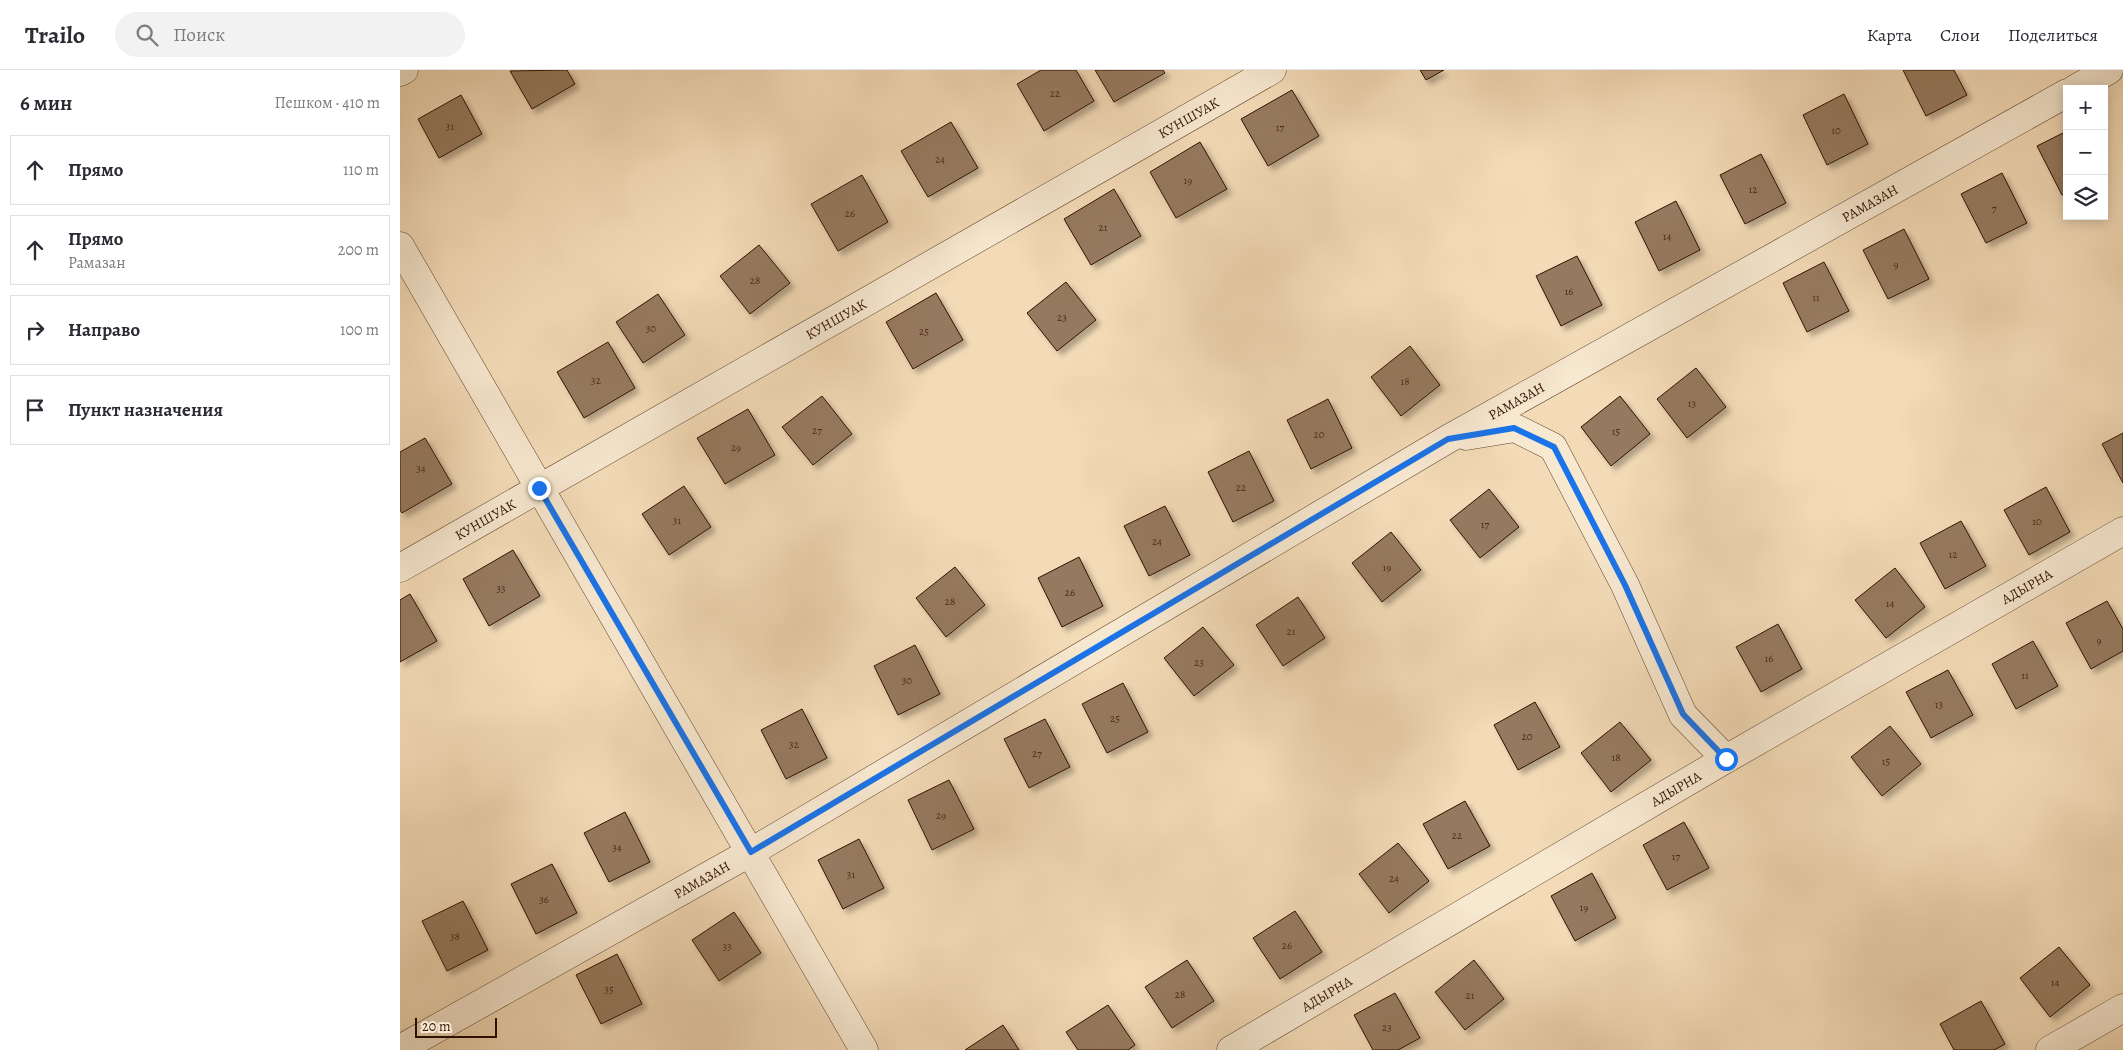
<!DOCTYPE html>
<html lang="ru">
<meta charset="utf-8">
<style>
body{margin:0;font-family:Alegreya,serif;background:#f2f2f3;color:#2b2b33}
.controls{position:absolute;right:15px;top:15px;display:grid;overflow:hidden;border-radius:0px;box-shadow:0 2px 12px #0003}
.controls button{width:45px;height:45px;display:grid;place-items:center;padding:0;border:0;border-bottom:1px solid #e1e1e2;background:#fff;color:#2b2b33;font:25px sans-serif}
.scale{position:absolute;left:15px;bottom:12px;width:82px;box-sizing:border-box;padding-left:5px;border:2px solid #311100;border-top:0;font-size:14px;line-height:18px;white-space:nowrap;color:#311100;-webkit-text-stroke:4px #f7e8d0;paint-order:stroke}
.stop{position:absolute;width:15px;height:15px;margin:-11px;border:4px solid #1a73e8;border-radius:50%;background:#fff}
.stop.end{background:#1a73e8;border-color:#fff;box-shadow:0 1px 5px #0008}
.list{margin:0;padding:0;list-style:none}
h2{display:flex;justify-content:space-between;align-items:center;height:65px;margin:0;padding:0 20px;font-size:21px}
h2 small{font-size:16px;font-weight:400;color:#7c7c81}
.list li{display:grid;grid-template-columns:32px 1fr auto;gap:15px;align-items:center;box-sizing:border-box;height:70px;margin:0 10px 10px;padding:0 10px;border:1px solid #e1e1e2;border-radius:0px}
.list b{display:block;font-size:19px;white-space:nowrap}
.list p{margin:0;font-size:16px;white-space:nowrap;color:#7c7c81}
.list em{font-size:16px;font-style:normal;color:#7c7c81}
.icon{flex:none;width:28px;height:28px;fill:none;stroke:currentColor;stroke-width:2;stroke-linecap:round;stroke-linejoin:round}
.map{position:relative;flex:none;width:1723px;height:980px;overflow:hidden}
header{display:flex;align-items:center;gap:30px;box-sizing:border-box;height:70px;padding:0 25px;background:#fff;border-bottom:1px solid #e1e1e2}
header strong{font-size:24px}
nav{display:flex;gap:28px;margin-inline-start:auto;font-size:18px}
.search{width:350px;height:45px;background:#f2f2f3;display:flex;align-items:center;gap:12px;box-sizing:border-box;padding:0 18px;border-radius:28px;color:#7c7c81;font-size:19px}
main{display:flex}
aside{flex:1;background:#fff}
.map>svg:first-child{display:block}
.building{fill:#967a5f;stroke:#311100;filter:url(#shadow)}
.lines{fill:none;stroke-linecap:round;stroke-linejoin:round}
.minor-casing{stroke:#62442e;stroke-width:29}
.minor{stroke:#f7e8d0;stroke-width:28}
.route{stroke:#1a73e8;stroke-width:6}
.labels{text-anchor:middle;stroke-width:5;stroke-linejoin:round;paint-order:stroke}
.number-label{font-size:11px;fill:#4a2b18}
.street-label{font-size:14px;fill:#311100;stroke:#f7e8d0}
</style>
<header>
<strong>Trailo</strong>
<div class="search"><svg class="icon" aria-label="search" viewBox="0 0 24 24"><circle cx="10" cy="10" r="6"/><path d="M15 15l6 6"/></svg>Поиск</div>
<nav><a>Карта</a><a>Слои</a><a>Поделиться</a></nav>
</header>
<main>
<aside>
<h2>6 мин<small>Пешком · 410 m</small></h2>
<ul class="list">
<li><svg class="icon" aria-label="ahead" viewBox="0 0 24 24"><path d="M12 20V5M6 11l6-6 6 6"/></svg><div><b>Прямо</b></div><em>110 m</em></li>
<li><svg class="icon" aria-label="ahead" viewBox="0 0 24 24"><path d="M12 20V5M6 11l6-6 6 6"/></svg><div><b>Прямо</b><p>Рамазан</p></div><em>200 m</em></li>
<li><svg class="icon" aria-label="right" viewBox="0 0 24 24"><path d="M7 20v-9h11M14 6l5 5-5 5"/></svg><div><b>Направо</b></div><em>100 m</em></li>
<li><svg class="icon" aria-label="arrive" viewBox="0 0 24 24"><path d="M6 21V4h12l-3 4 3 4H6"/></svg><div><b>Пункт назначения</b></div></li>
</ul>
</aside>
<div class="map">
<svg width="1723" height="980" viewBox="0 0 1723 980">
<defs>
<filter id="shadow"><feDropShadow dx="4.5" dy="4.5" stdDeviation="2.5" flood-color="#0004"/></filter>
</defs>
<rect width="100%" height="100%" fill="#f3dbb7"/>
<filter id="stains"><feTurbulence type="fractalNoise" baseFrequency=".004" numOctaves="4"/><feColorMatrix values="0 0 0 0 .2 0 0 0 0 .09 0 0 0 0 .02 0 0 0 .5 -.17"/></filter>
<radialGradient id="worn" r=".72"><stop offset=".6" stop-color="#630" stop-opacity="0"/><stop offset="1" stop-color="#630" stop-opacity=".3"/></radialGradient>
<path class="building" d="M167,0L175,14L132,39L110,1Z
M641,0H676L694,31L644,61L617,14Z
M695,0H763L765,3L714,32Z
M1020,0H1044L1026,10Z
M1503,0H1554L1567,25L1526,46Z
M892,20L919,66L868,96L841,49Z
M1444,24L1468,74L1427,95L1403,45Z
M61,25L82,64L39,88L18,49Z
M551,52L578,98L528,127L501,81Z
M1667,61V123L1662,125L1637,76Z
M800,72L827,119L776,148L750,102Z
M1361,84L1386,133L1345,154L1320,105Z
M1602,103L1627,153L1586,173L1561,124Z
M462,105L488,152L438,181L411,134Z
M714,119L741,166L691,195L664,149Z
M1276,131L1300,180L1259,201L1235,152Z
M1504,159L1529,209L1488,229L1463,180Z
M359,175L390,213L350,244L320,206Z
M1177,186L1202,235L1161,256L1136,206Z
M1424,192L1449,241L1407,262L1383,213Z
M666,212L696,250L657,281L627,243Z
M536,223L563,270L513,299L486,252Z
M258,224L285,265L243,293L216,252Z
M208,272L235,318L184,348L157,302Z
M1010,276L1040,315L1001,346L971,307Z
M1296,298L1326,337L1287,368L1257,329Z
M422,326L452,364L413,395L382,357Z
M1220,326L1250,364L1211,396L1181,357Z
M928,329L952,378L911,399L887,350Z
M348,339L375,385L325,414L297,368Z
M1723,363V413L1702,374Z
M25,368L52,414L2,443L0,440V382Z
M849,381L874,431L833,452L808,402Z
M284,416L311,457L269,485L242,444Z
M1646,417L1670,462L1629,485L1604,440Z
M1089,419L1119,457L1080,488L1050,450Z
M765,436L790,485L749,506L724,456Z
M1561,451L1586,496L1545,519L1520,473Z
M991,462L1021,500L982,532L952,493Z
M113,480L140,526L89,556L63,509Z
M679,487L703,536L662,557L638,508Z
M555,497L585,535L546,567L516,528Z
M1495,498L1525,537L1486,568L1455,530Z
M10,524L37,571L0,592V530Z
M898,527L925,568L883,596L856,555Z
M1707,531L1723,559V581L1691,599L1666,553Z
M1378,554L1402,599L1361,622L1336,577Z
M803,557L834,595L794,626L764,588Z
M1633,571L1658,616L1616,639L1592,594Z
M515,575L540,624L498,645L474,596Z
M1548,600L1573,645L1531,668L1506,622Z
M723,613L748,662L707,683L682,634Z
M1135,632L1160,677L1118,700L1094,655Z
M402,639L427,688L386,709L361,660Z
M645,649L670,697L629,718L604,669Z
M1220,652L1251,690L1211,722L1181,683Z
M1490,656L1521,694L1482,726L1451,687Z
M549,710L574,759L532,780L508,730Z
M1065,731L1090,776L1048,799L1023,754Z
M225,742L250,792L209,812L184,763Z
M1284,752L1309,798L1267,820L1243,775Z
M459,769L484,818L443,839L418,790Z
M998,773L1029,811L989,843L959,804Z
M152,794L177,843L136,864L111,814Z
M1192,803L1216,848L1175,871L1151,826Z
M63,831L88,880L47,901L22,851Z
M895,841L922,882L880,909L853,868Z
M334,842L361,883L319,911L292,870Z
M1659,877L1690,915L1650,947L1620,908Z
M217,884L242,934L201,954L176,905Z
M787,890L814,931L772,958L745,917Z
M1074,890L1104,929L1065,960L1035,922Z
M995,923L1020,968L998,980H973L954,945Z
M1581,931L1605,974L1594,980H1554L1540,954Z
M708,935L735,975L728,980H678L666,962Z
M603,955L619,980H565Z"/>
<g class="lines">
<defs>
<g id="minor">
<path d="M0,2L4,0"/>
<path d="M1675,19L1709,0"/>
<path d="M0,176L464,980"/>
<path d="M1066,366L1115,358L1153,377L1225,515L1283,645L1326,689"/>
<path id="s1" d="M0,498L872,0"/>
<path id="s2" d="M0,979L351,782L1048,369L1667,23"/>
<path id="s3" d="M831,980L1326,689L1723,461"/>
<path d="M1650,980L1723,938"/>
</g>
</defs>
<use href="#minor" class="minor-casing"/>
<use href="#minor" class="minor"/>
</g>
<g class="lines">
<path class="route" d="M139,418L351,782L1048,369L1114,358L1154,377L1225,515L1283,644L1326,689"/>
</g>
<g class="labels">
<g class="number-label">
<text x="655" y="27">22</text>
<text x="50" y="60">31</text>
<text x="880" y="61">17</text>
<text x="1436" y="64">10</text>
<text x="540" y="93">24</text>
<text x="788" y="114">19</text>
<text x="1353" y="123">12</text>
<text x="1594" y="142">7</text>
<text x="450" y="147">26</text>
<text x="703" y="161">21</text>
<text x="1267" y="170">14</text>
<text x="1496" y="198">9</text>
<text x="355" y="214">28</text>
<text x="1169" y="225">16</text>
<text x="1416" y="231">11</text>
<text x="662" y="251">23</text>
<text x="251" y="262">30</text>
<text x="524" y="265">25</text>
<text x="196" y="314">32</text>
<text x="1005" y="315">18</text>
<text x="1292" y="337">13</text>
<text x="417" y="364">27</text>
<text x="1216" y="365">15</text>
<text x="919" y="368">20</text>
<text x="336" y="381">29</text>
<text x="21" y="402">34</text>
<text x="841" y="421">22</text>
<text x="277" y="454">31</text>
<text x="1637" y="455">10</text>
<text x="1085" y="458">17</text>
<text x="757" y="475">24</text>
<text x="1553" y="488">12</text>
<text x="987" y="501">19</text>
<text x="101" y="522">33</text>
<text x="670" y="526">26</text>
<text x="550" y="535">28</text>
<text x="1490" y="537">14</text>
<text x="891" y="565">21</text>
<text x="1699" y="574">9</text>
<text x="1369" y="592">16</text>
<text x="799" y="596">23</text>
<text x="1625" y="609">11</text>
<text x="507" y="614">30</text>
<text x="1539" y="638">13</text>
<text x="715" y="652">25</text>
<text x="1127" y="670">20</text>
<text x="394" y="678">32</text>
<text x="637" y="687">27</text>
<text x="1216" y="691">18</text>
<text x="1486" y="695">15</text>
<text x="541" y="749">29</text>
<text x="1057" y="769">22</text>
<text x="217" y="781">34</text>
<text x="1276" y="790">17</text>
<text x="451" y="808">31</text>
<text x="994" y="812">24</text>
<text x="144" y="833">36</text>
<text x="1184" y="841">19</text>
<text x="55" y="870">38</text>
<text x="887" y="879">26</text>
<text x="327" y="880">33</text>
<text x="1655" y="916">14</text>
<text x="209" y="923">35</text>
<text x="780" y="928">28</text>
<text x="1070" y="929">21</text>
<text x="987" y="961">23</text>
</g>
<g class="street-label">
<text dy="5" stroke="none"><textPath href="#s1" startOffset="908">КУНШУАК</textPath></text>
<text dy="5" stroke="none"><textPath href="#s2" startOffset="1696">РАМАЗАН</textPath></text>
<text dy="5" stroke="none"><textPath href="#s1" startOffset="502">КУНШУАК</textPath></text>
<text dy="5" stroke="none"><textPath href="#s2" startOffset="1291">РАМАЗАН</textPath></text>
<text dy="5" stroke="none"><textPath href="#s1" startOffset="98">КУНШУАК</textPath></text>
<text dy="5" stroke="none"><textPath href="#s3" startOffset="921">АДЫРНА</textPath></text>
<text dy="5" stroke="none"><textPath href="#s3" startOffset="516">АДЫРНА</textPath></text>
<text dy="5" stroke="none"><textPath href="#s2" startOffset="346">РАМАЗАН</textPath></text>
<text dy="5" stroke="none"><textPath href="#s3" startOffset="111">АДЫРНА</textPath></text>
</g>
</g>
<rect width="100%" height="100%" filter="url(#stains)"/>
<rect width="100%" height="100%" fill="url(#worn)"/>
</svg>
<div class="controls">
<button>+</button>
<button>−</button>
<button><svg class="icon" aria-label="layers" viewBox="0 0 24 24"><path d="M12 4l9 5-9 5-9-5zM3 14l9 5 9-5"/></svg></button>
</div>
<div class="scale">20 m</div>
<div class="stop" style="left:1326px;top:689px"></div>
<div class="stop end" style="left:139px;top:418px"></div>
</div>
</main>
